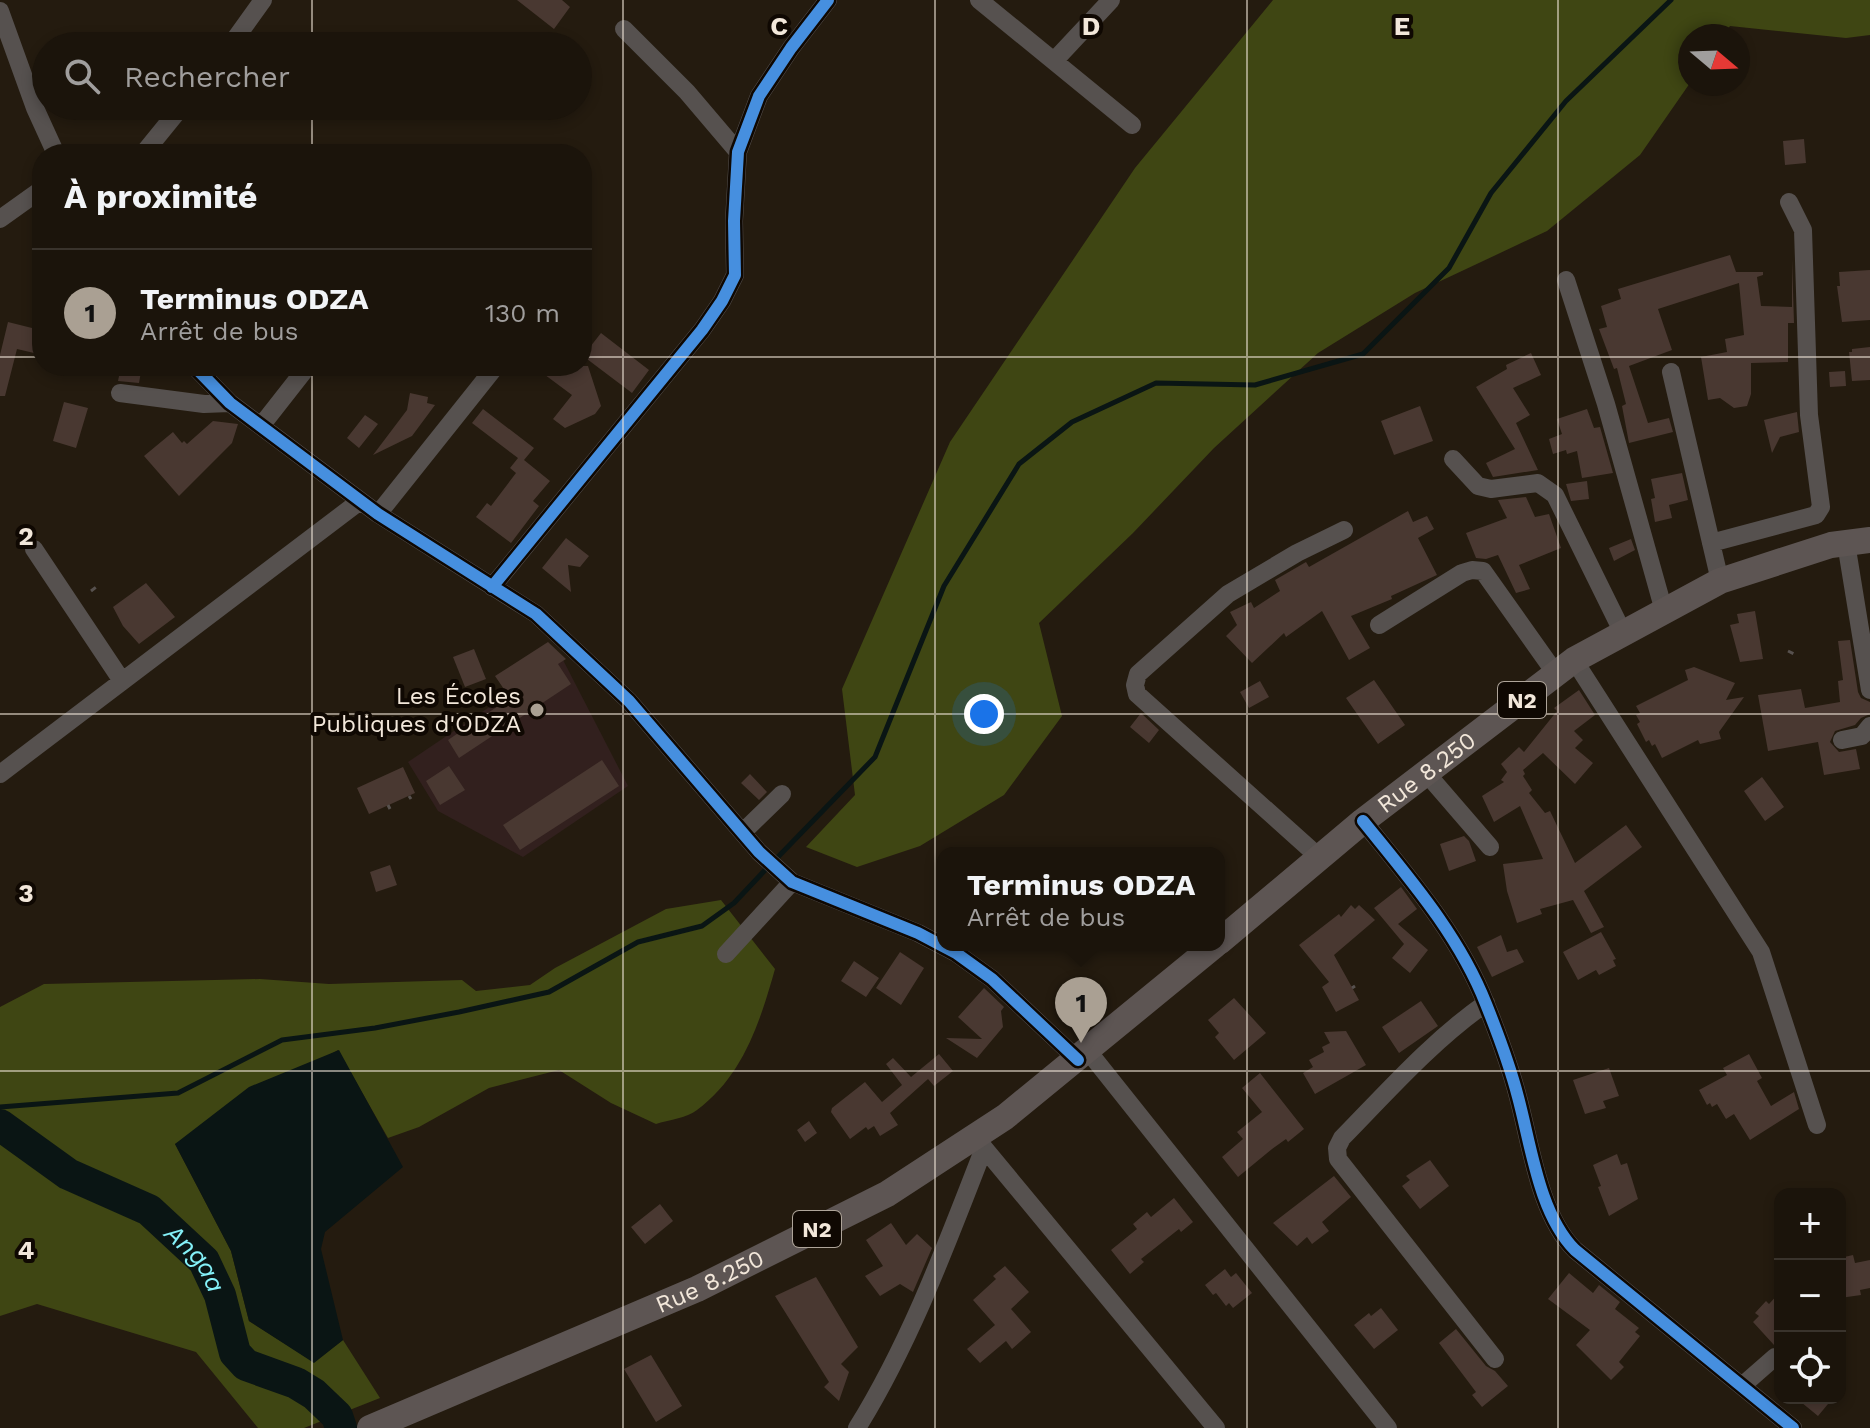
<!DOCTYPE html>
<html lang="fr">
<meta charset="utf-8">
<style>
body{margin:0;font-family:"Work Sans",sans-serif;background:#241d14;color:#f1f3f6}
.controls{position:absolute;right:24px;bottom:24px;display:grid;overflow:hidden;border-radius:16px;box-shadow:0 4px 12px #0003}
.controls button{width:72px;height:72px;display:grid;place-items:center;padding:0;border:0;border-bottom:2px solid #39332c;background:#1b140b;color:#f1f3f6;font:40px sans-serif}
.compass{position:absolute;left:1678px;top:24px;width:72px;height:72px;border-radius:50%;background:#1b140b;box-shadow:0 4px 12px #0003;rotate:109deg}
.you{position:absolute;left:984px;top:714px;width:28px;height:28px;margin:-20px;border:6px solid #fff;border-radius:50%;background:#1a73e8;box-shadow:0 0 0 12px #1a73e833}
.badge{display:grid;place-items:center;width:52px;height:52px;border-radius:50%;background:#aaa093;color:#111;font-size:26px;font-weight:700}
.pin{position:absolute;translate:-50% -66px;filter:drop-shadow(0 2px 4px #0008)}
.pin::after{content:'';position:absolute;top:42px;width:28px;height:24px;background:inherit;clip-path:polygon(0 0,100% 0,50% 100%)}
.popup{position:absolute;left:937px;top:847px;width:288px;height:104px;box-sizing:border-box;display:grid;place-content:center;border-radius:16px;background:#1b140b;filter:drop-shadow(0 2px 6px #0005);font-size:26px;white-space:nowrap;color:#a09e9d}
.popup b{font-size:30px;color:#f1f3f6}
.popup::after{content:'';position:absolute;left:50%;top:100%;margin-left:-16px;border:16px solid transparent;border-top-color:#1b140b}
.list{margin:0;padding:0;list-style:none}
h2{display:flex;justify-content:space-between;align-items:center;height:104px;margin:0;padding:0 32px;font-size:34px}
h2 small{font-size:26px;font-weight:400;color:#a09e9d}
.list li{display:grid;grid-template-columns:52px 1fr auto;gap:24px;align-items:center;box-sizing:border-box;height:128px;padding:0 32px;border-top:2px solid #39332c}
.list b{display:block;font-size:30px;white-space:nowrap}
.list p{margin:0;font-size:26px;white-space:nowrap;color:#a09e9d}
.list em{font-size:26px;font-style:normal;color:#a09e9d}
.icon{flex:none;width:44px;height:44px;fill:none;stroke:currentColor;stroke-width:2;stroke-linecap:round;stroke-linejoin:round}
.map{position:relative;flex:none;width:1870px;height:1428px;overflow:hidden}
.search{position:absolute;background:#1b140b;box-shadow:0 4px 12px #0003;left:32px;top:32px;width:560px;height:88px;display:flex;align-items:center;gap:20px;box-sizing:border-box;padding:0 28px;border-radius:44px;color:#a09e9d;font-size:30px}
.panel{position:absolute;background:#1b140b;box-shadow:0 4px 12px #0003;left:32px;top:144px;width:560px;height:232px;border-radius:32px}
.map>svg:first-child{display:block}
.education{fill:#32201e}
.green{fill:#3f4613}
.water{fill:#0a1514}
.lines{fill:none;stroke-linecap:round;stroke-linejoin:round}
.stream{stroke:#0a1514;stroke-width:5}
.river{stroke:#0a1514;stroke-width:32}
.building{fill:#493831}
.path{stroke:#57514e;stroke-width:3;stroke-dasharray:6 6;stroke-linecap:butt}
.minor{stroke:#56514f;stroke-width:18}
.highway{stroke:#5d5553;stroke-width:26}
.cycleway-casing{stroke:#0f0802;stroke-width:17}
.cycleway{stroke:#468fdf;stroke-width:12}
.grid{fill:none;stroke:#f2e7da;stroke-width:2;stroke-opacity:0.55}
.poi-dot{fill:#aaa093;stroke:#0f0802;stroke-width:3}
.labels{text-anchor:middle;stroke-width:8;stroke-linejoin:round;paint-order:stroke}
.shield{fill:#0f0802;stroke:#aea499;stroke-width:2}
.shield-label{font-size:22px;font-weight:bold;fill:#f2e7da}
.poi-label{font-size:24px;fill:#f2e7da;stroke:#0f0802;text-anchor:end}
.street-label{font-size:24px;fill:#f2e7da;stroke:#0f0802}
.water-label{font-size:26px;font-style:italic;fill:#84f1f8;stroke:#0f0802}
.grid-label{font-size:26px;text-anchor:middle;font-weight:bold;fill:#f2e7da;stroke:#0f0802;stroke-width:8;stroke-linejoin:round;paint-order:stroke}
</style>
<div class="map">
<svg width="1870" height="1428" viewBox="0 0 1870 1428">
<rect width="100%" height="100%" fill="#241b0f"/>
<path class="education" d="M562,658L628,786L523,857L438,811L408,762Z"/>
<path class="green" d="M1273,0H1870V35L1846,38L1730,26L1723,36H1690V83L1640,155L1547,231L1415,293L1318,353L1214,448L1133,533L1039,623L1062,716L1004,795L920,846L857,867L806,847L855,795L842,689L950,442L1135,168Z
M721,900L775,969C760,1022 743,1076 697,1110C687,1118 668,1120 656,1124L611,1103L559,1070L489,1088L419,1127L388,1138L338,1050L175,1144L231,1251L249,1321L314,1362L343,1340L380,1398L304,1428H258L196,1352L37,1304L0,1316V1007L44,984L260,979L329,984L462,980L476,991L530,985L555,968L666,909Z"/>
<path class="water" d="M339,1050L403,1167L325,1232L321,1249L343,1340L314,1363L249,1321L231,1251L175,1144L249,1087Z"/>
<g class="lines">
<path class="stream" d="M775,860L875,757L944,586L1019,464L1072,422L1156,383L1255,385L1363,354L1449,268L1491,193L1566,101L1671,0
M0,1107L178,1093L282,1040L375,1028L459,1012L549,992L638,942L702,926L734,903L768,867"/>
<path class="river" id="s1" d="M0,1125L68,1174L149,1210L204,1261L220,1295L235,1353L246,1365L296,1383L314,1394L337,1416L341,1428"/>
</g>
<path class="building" d="M517,0H562L570,7L554,29Z
M1804,139L1806,163L1785,165L1783,141Z
M1730,255L1736,272H1763V275L1757,277L1761,306L1792,307V259L1794,323H1788V362L1751,363V394L1747,406L1734,408L1720,398L1708,400L1701,357L1727,352L1725,339L1744,335L1739,283L1658,309L1672,350L1629,366L1648,423L1669,418L1673,432L1629,443L1622,406L1626,404L1617,368L1614,369L1599,329L1607,327L1601,306L1621,299L1618,289Z
M1870,270V320L1842,322L1837,286H1840L1839,272Z
M8,322L40,330L34,353L17,349L5,396H0V355Z
M601,333L649,370L632,393L583,356Z
M1870,347V380L1852,381L1849,352H1852V349Z
M1531,353L1541,375L1513,388L1530,415L1516,423L1538,470L1493,477L1486,463L1515,449L1476,387L1507,369L1506,365Z
M121,366H142L139,383L118,381Z
M533,366H588L601,406L595,414L565,428L553,419L572,395Z
M1845,371L1846,386L1830,387L1829,372Z
M410,393L428,397L427,403L435,405L412,436L373,455L407,410Z
M64,402L88,408L76,448L53,441Z
M1420,406L1433,441L1394,455L1381,421Z
M483,409L534,448L524,460L550,481L533,501L539,506L511,543L476,517L487,503L491,506L516,473L510,468L518,458L472,423Z
M1587,409L1594,428L1600,427L1613,473L1582,478L1577,451L1567,454L1566,450L1553,454L1549,439L1562,434L1557,419Z
M1797,412L1799,432L1780,437L1772,453L1764,420Z
M365,415L378,424L359,448L347,438Z
M213,421L238,424L232,443L179,496L144,456L173,432L182,443L184,441L187,444Z
M1682,473L1688,500L1669,505L1672,518L1655,522L1651,499L1655,498L1651,479Z
M1587,481L1589,499L1571,501L1566,484Z
M1526,497L1535,517L1549,514L1561,548L1519,565L1530,589L1516,593L1498,555L1486,559L1476,558L1466,533L1507,518L1498,500Z
M1408,511L1413,522L1427,516L1434,529L1418,538L1437,575L1391,596L1392,599L1351,616L1370,648L1349,660L1322,611L1286,637L1284,633L1252,663L1226,636L1237,625L1230,612L1251,602L1254,608L1280,591L1275,580L1306,562L1309,567Z
M566,538L589,556L580,567L568,565L571,592L542,568Z
M1631,539L1635,550L1614,561L1609,548Z
M146,583L175,617L139,644L123,626L113,607Z
M1755,611L1763,659L1740,662L1730,625L1739,623L1737,614Z
M1850,640L1858,692L1861,698L1870,702V714L1861,718L1855,725L1835,731L1830,742L1839,752L1856,749L1860,769L1824,775L1818,742L1768,751L1758,695L1801,689L1805,708L1840,702L1838,681L1843,680L1838,641Z
M548,642L566,659L558,664L571,684L459,758L448,740L510,698L495,676Z
M474,649L486,679L465,687L453,657Z
M1694,667L1735,683L1726,700L1744,697L1719,732L1721,739L1700,744L1698,740L1662,758L1655,744L1652,746L1649,740L1646,742L1637,724L1640,722L1636,715L1640,713L1636,706L1688,680L1685,670Z
M1374,680L1405,725L1378,744L1346,698Z
M1260,681L1269,697L1249,708L1240,692Z
M1579,690L1595,715L1574,731L1583,740L1575,748L1593,763L1575,784L1543,753L1523,770L1525,774L1523,776L1532,790L1529,793L1545,813L1550,811L1575,863L1626,825L1642,847L1584,891L1604,927L1591,933L1573,900L1540,909L1542,914L1517,923L1507,891L1503,864L1543,859L1520,806L1494,822L1482,796L1504,782L1501,780L1507,772L1501,764L1519,747L1524,752L1557,711L1554,708Z
M1141,713L1159,730L1149,743L1130,727Z
M602,760L619,786L520,850L503,825Z
M449,766L465,790L440,805L426,781Z
M403,767L415,793L369,814L357,788Z
M750,774L767,792L759,800L741,783Z
M1762,777L1784,807L1765,821L1744,791Z
M1464,836L1469,841L1476,861L1449,871L1440,844Z
M390,865L397,885L376,892L370,872Z
M1401,887L1417,909L1398,924L1428,950L1410,973L1392,958L1404,944L1374,908Z
M1351,905L1355,909L1359,905L1375,920L1334,955L1359,1000L1336,1012L1322,987L1329,982L1299,945L1339,914L1341,917Z
M1601,932L1616,959L1613,960L1616,966L1599,975L1596,970L1578,980L1563,952Z
M1501,935L1507,952L1517,949L1524,962L1492,977L1477,947Z
M900,952L924,968L901,1005L876,988Z
M854,961L879,978L866,997L841,981Z
M984,988L1004,1007L1001,1011L1003,1027L977,1058L946,1038L982,1039L958,1017Z
M1234,998L1266,1033L1234,1060L1215,1037L1219,1033L1208,1020Z
M1421,1001L1438,1026L1399,1053L1382,1027Z
M1346,1031L1366,1065L1315,1094L1303,1073L1313,1067L1309,1060L1324,1052L1322,1047L1330,1043L1324,1032Z
M939,1054L953,1071L934,1086L928,1079L890,1113L898,1125L880,1136L874,1126L868,1130L866,1127L850,1139L831,1112L832,1108L865,1082L882,1102L902,1085L886,1064L893,1058L911,1077Z
M1749,1054L1762,1078L1757,1081L1771,1106L1794,1092L1799,1109L1750,1140L1734,1114L1726,1119L1717,1104L1712,1107L1710,1103L1707,1105L1699,1090L1727,1075L1723,1068Z
M1609,1068L1619,1096L1603,1101L1606,1108L1585,1114L1573,1080Z
M1260,1073L1304,1129L1288,1142L1286,1139L1272,1149L1238,1177L1222,1157L1243,1139L1237,1132L1262,1112L1242,1088Z
M809,1121L817,1133L805,1142L797,1130Z
M1617,1154L1621,1165L1627,1163L1638,1199L1609,1216L1598,1187L1601,1186L1593,1165Z
M1430,1160L1449,1186L1420,1209L1402,1186L1410,1180L1406,1176Z
M1334,1176L1351,1197L1322,1222L1329,1231L1312,1244L1307,1237L1297,1246L1273,1223Z
M1174,1198L1193,1222L1181,1232L1179,1229L1155,1248L1141,1259L1144,1262L1130,1274L1111,1250L1137,1229L1133,1224L1147,1212L1151,1217Z
M660,1204L673,1221L645,1244L631,1227Z
M891,1223L906,1245L917,1234L932,1248L913,1292L900,1284L880,1296L865,1276L883,1266L866,1240Z
M1853,1255L1855,1263L1870,1260V1288L1860,1290L1861,1295L1840,1298V1258Z
M1005,1266L1029,1292L1011,1309L1031,1332L1012,1349L1006,1341L980,1363L967,1349L995,1325L973,1300L996,1279L993,1276Z
M1225,1269L1231,1277L1236,1273L1252,1293L1233,1308L1229,1303L1226,1306L1216,1293L1213,1295L1205,1285Z
M1569,1273L1593,1293L1599,1285L1620,1302L1615,1309L1639,1328L1635,1332L1640,1336L1619,1362L1624,1367L1611,1380L1576,1345L1590,1330L1548,1299Z
M816,1277L858,1347L841,1364L849,1372L839,1401L824,1387L829,1382L775,1296Z
M1780,1292V1346L1774,1345L1753,1322L1759,1316L1755,1313L1766,1301L1769,1304Z
M1381,1308L1398,1330L1374,1349L1354,1325L1369,1313L1371,1316Z
M1456,1329L1486,1366L1495,1371L1508,1386L1482,1407L1472,1395L1476,1392L1439,1343Z
M651,1355L682,1406L656,1422L624,1369Z
M1796,1398H1833L1818,1416Z"/>
<g class="lines">
<path class="path" d="M91,591L100,584
M1788,651L1796,655
M409,796L411,799
M388,805L390,809
M1352,988L1355,986"/>
<path class="minor" d="M979,0L1132,125
M0,11L35,108L56,154
M624,29L687,92L738,152
M230,46L263,0
M1054,61L1111,0
M143,154L182,106
M0,219L42,189
M1566,280L1606,404L1664,611
M194,366L230,403L378,514L536,614L629,701L759,852L792,882L918,933L956,953L992,979L1078,1060
M1671,372L1720,581
M120,393L204,404L230,403
M261,426L308,366
M1453,459L1478,486L1491,489L1538,483L1555,495L1623,633
M378,514L496,366
M1711,543L1816,515L1821,507L1809,415L1803,230L1789,202
M1846,543L1870,690
M34,549L122,681
M492,587L702,330L722,301L735,275L734,221L738,152L759,96L791,48L828,0
M1379,625L1462,573L1472,570L1483,571L1556,674
M1574,660L1761,952L1817,1125
M1842,740L1862,736L1870,726
M0,774L360,501
M1427,774L1490,847
M1363,821C1409,878 1459,935 1486,1004C1498,1034 1510,1066 1518,1097C1531,1145 1539,1214 1575,1250L1793,1428
M743,832L782,794
M1320,858L1137,694L1135,685L1138,674L1228,594L1297,553L1344,530
M726,954L792,882
M1486,1003C1432,1041 1388,1091 1342,1138L1337,1148L1338,1159L1495,1359
M1088,1051L1388,1428
M975,1137L1216,1428
M1743,1385L1775,1357
M857,1428C911,1341 947,1243 984,1148"/>
<g class="highway">
<path id="s2" d="M1219,942L1363,821L1574,660L1720,581L1831,545L1870,540"/>
<path id="s3" d="M370,1428L697,1289L887,1194L1005,1117L1215,945"/>
</g>
<defs>
<path id="cycleway" d="M194,366L230,403L378,514L536,614L629,701L759,852L792,882L918,933L956,953L992,979L1078,1060
M492,587L702,330L722,301L735,275L734,221L738,152L759,96L791,48L828,0
M1363,821C1409,878 1459,935 1486,1004C1498,1034 1510,1066 1518,1097C1531,1145 1539,1214 1575,1250L1793,1428"/>
</defs>
<use href="#cycleway" class="cycleway-casing"/>
<use href="#cycleway" class="cycleway"/>
</g>
<path class="grid" d="M312,0V46M623,0V1428M935,0V1428M1247,0V1428M1558,0V1428M312,106V154M0,357H42M582,357H1870M312,366V1428M0,714H1870M0,1071H1870"/>
<circle class="poi-dot" cx="537" cy="710" r="8"/>
<g class="labels">
<g class="shield">
<rect x="1498" y="682" width="48" height="36" rx="6"/>
<rect x="793" y="1211" width="48" height="36" rx="6"/>
</g>
<g class="shield-label">
<text x="1522" y="708">N2</text>
<text x="817" y="1237">N2</text>
</g>
<g class="poi-label">
<text x="521" y="704">Les Écoles<tspan x="521" dy="28">Publiques d'ODZA</tspan></text>
</g>
<g class="street-label">
<text dy="8" stroke="none"><textPath href="#s2" startOffset="268">Rue 8.250</textPath></text>
<text dy="8" stroke="none"><textPath href="#s3" startOffset="370">Rue 8.250</textPath></text>
</g>
<g class="water-label">
<text dy="9" stroke="none"><textPath href="#s1" startOffset="240">Angaa</textPath></text>
</g>
</g>
<g class="grid-label">
<text x="779" y="35">C</text>
<text x="1091" y="35">D</text>
<text x="1402" y="35">E</text>
<text x="26" y="545">2</text>
<text x="26" y="902">3</text>
<text x="26" y="1259">4</text>
</g>
</svg>
<div class="controls">
<button>+</button>
<button>−</button>
<button><svg class="icon" aria-label="locate" viewBox="0 0 24 24"><circle cx="12" cy="12" r="6"/><path d="M12 2v4M12 18v4M2 12h4M18 12h4"/></svg></button>
</div>
<svg class="compass" viewBox="-18 -18 36 36"><path d="M0-13l5 13h-10z" fill="#e53935"/><path d="M0 13l5-13h-10z" fill="#a09e9d"/></svg>
<div class="you"></div>
<div class="pin badge" style="left:1081px;top:1043px">1</div>
<div class="popup"><b>Terminus ODZA</b>Arrêt de bus</div>
<div class="search"><svg class="icon" aria-label="search" viewBox="0 0 24 24"><circle cx="10" cy="10" r="6"/><path d="M15 15l6 6"/></svg>Rechercher</div>
<section class="panel">
<h2>À proximité<small></small></h2>
<ul class="list">
<li><span class="badge">1</span><div><b>Terminus ODZA</b><p>Arrêt de bus</p></div><em>130 m</em></li>
</ul>
</section>
</div>
